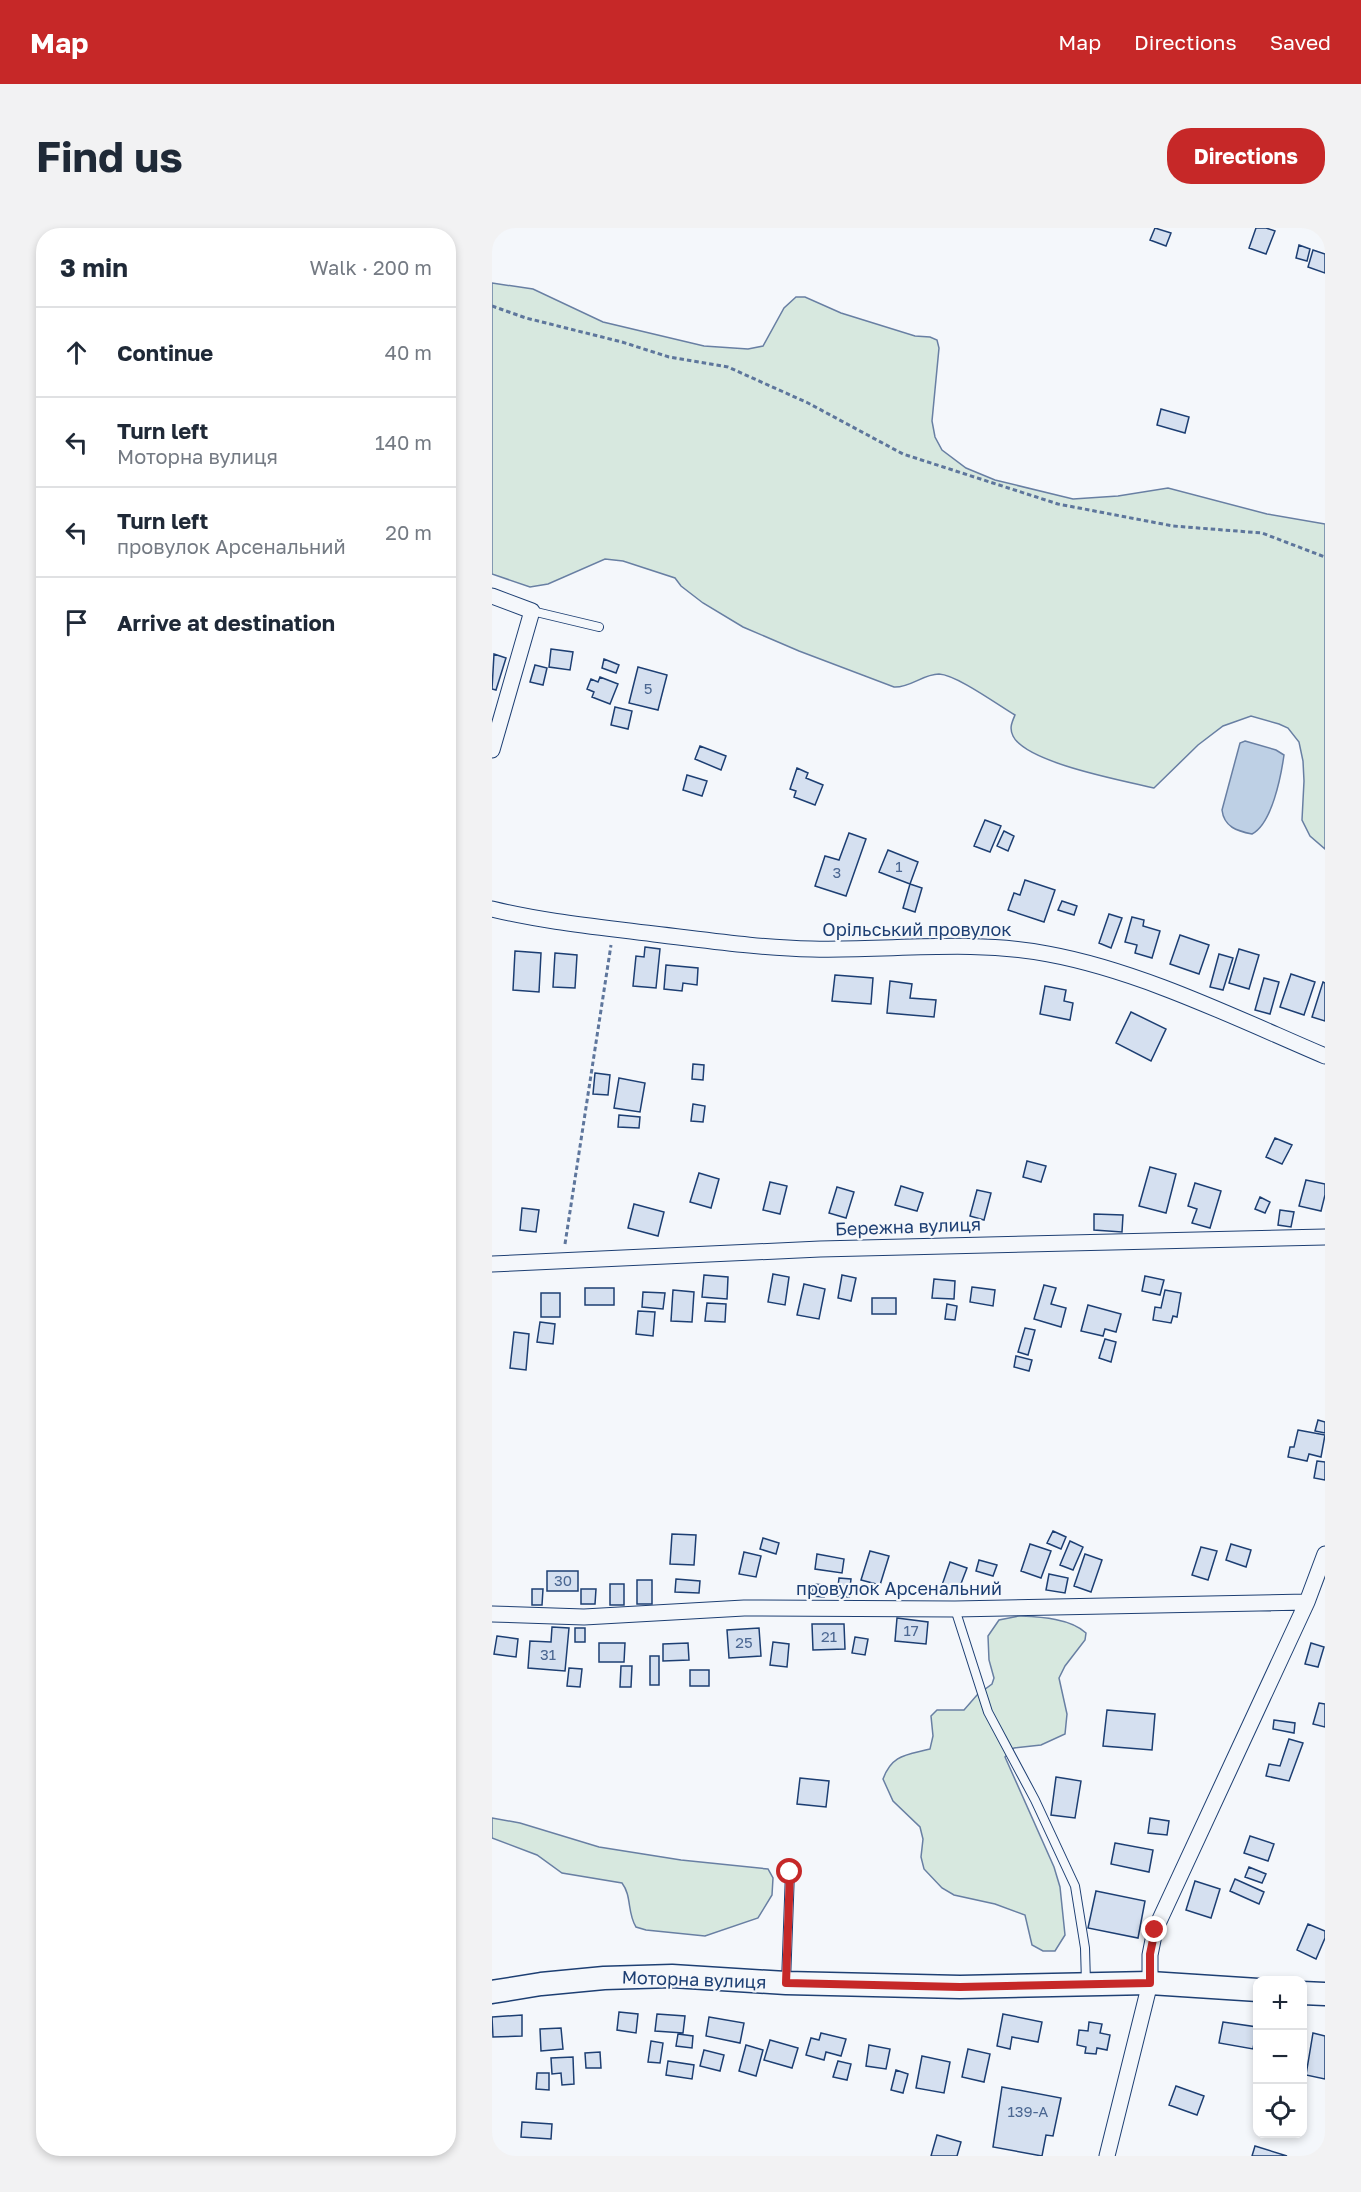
<!DOCTYPE html>
<meta charset="utf-8">
<style>
body{margin:0;font-family:"Golos Text",sans-serif;background:#f2f2f3;color:#1f2937}
.controls{position:absolute;right:18px;bottom:18px;display:grid;overflow:hidden;border-radius:12px;box-shadow:0 3px 9px #0003}
.controls button{width:54px;height:54px;display:grid;place-items:center;padding:0;border:0;border-bottom:2px solid #e0e1e3;background:#fff;color:#1f2937;font:30px sans-serif}
.stop{position:absolute;width:18px;height:18px;margin:-14px;border:4px solid #c62828;border-radius:50%;background:#fff}
.stop.end{background:#c62828;border-color:#fff;box-shadow:0 2px 6px #0008}
.list{margin:0;padding:0;list-style:none}
h2{display:flex;justify-content:space-between;align-items:center;height:78px;margin:0;padding:0 24px;font-size:26px}
h2 small{font-size:20px;font-weight:400;color:#747a83}
.list li{display:grid;grid-template-columns:39px 1fr auto;gap:18px;align-items:center;box-sizing:border-box;height:90px;padding:0 24px;border-top:2px solid #e0e1e3}
.list b{display:block;font-size:22px;white-space:nowrap}
.list p{margin:0;font-size:20px;white-space:nowrap;color:#747a83}
.list em{font-size:20px;font-style:normal;color:#747a83}
.icon{flex:none;width:33px;height:33px;fill:none;stroke:currentColor;stroke-width:2;stroke-linecap:round;stroke-linejoin:round}
.map{position:relative;flex:none;width:833px;height:1928px;overflow:hidden;border-radius:24px}
header{display:flex;align-items:center;gap:36px;box-sizing:border-box;height:84px;padding:0 30px;background:#c62828;color:#fff}
header strong{font-size:28px}
nav{display:flex;gap:33px;margin-inline-start:auto;font-size:21px}
.intro{display:flex;align-items:center;justify-content:space-between;box-sizing:border-box;height:144px;padding:0 36px}
h1{margin:0;font-size:42px}
.button{padding:15px 27px;border-radius:24px;background:#c62828;color:#fff;font-size:21px;font-weight:700}
main{display:flex;gap:36px;padding:0 36px}
aside{flex:1;background:#fff;border-radius:24px;box-shadow:0 3px 9px #0003}
.map>svg:first-child{display:block}
.green{fill:#d7e8df;stroke:#687fa3;stroke-width:1.5}
.water{fill:#bed0e5;stroke:#687fa3;stroke-width:1.5}
.building{fill:#d5e0f0;stroke:#1d3f73;stroke-width:1.5}
.lines{fill:none;stroke-linecap:round;stroke-linejoin:round}
.lane-casing{stroke:#1d3f73;stroke-width:10}
.street-casing{stroke:#1d3f73;stroke-width:17}
.secondary-casing{stroke:#1d3f73;stroke-width:25}
.path{stroke:#5e769c;stroke-width:3;stroke-dasharray:4.5 3;stroke-linecap:butt}
.lane{stroke:#f4f7fb;stroke-width:8}
.street{stroke:#f4f7fb;stroke-width:15}
.secondary{stroke:#f4f7fb;stroke-width:22}
.route{stroke:#c62828;stroke-width:8}
.labels{text-anchor:middle;stroke-width:4.5;stroke-linejoin:round;paint-order:stroke}
.number-label{font-size:15px;fill:#4b6792}
.street-label{font-size:18px;fill:#1d3f73;stroke:#f4f7fb}
</style>
<header>
<strong>Map</strong>
<nav><a>Map</a><a>Directions</a><a>Saved</a></nav>
</header>
<div class="intro"><h1>Find us</h1><a class="button">Directions</a></div>
<main>
<aside>
<h2>3 min<small>Walk · 200 m</small></h2>
<ul class="list">
<li><svg class="icon" aria-label="ahead" viewBox="0 0 24 24"><path d="M12 20V5M6 11l6-6 6 6"/></svg><div><b>Continue</b></div><em>40 m</em></li>
<li><svg class="icon" aria-label="left" viewBox="0 0 24 24"><path d="M17 20v-9H6M10 6l-5 5 5 5"/></svg><div><b>Turn left</b><p>Моторна вулиця</p></div><em>140 m</em></li>
<li><svg class="icon" aria-label="left" viewBox="0 0 24 24"><path d="M17 20v-9H6M10 6l-5 5 5 5"/></svg><div><b>Turn left</b><p>провулок Арсенальний</p></div><em>20 m</em></li>
<li><svg class="icon" aria-label="arrive" viewBox="0 0 24 24"><path d="M6 21V4h12l-3 4 3 4H6"/></svg><div><b>Arrive at destination</b></div></li>
</ul>
</aside>
<div class="map">
<svg width="833" height="1928" viewBox="0 0 833 1928">
<rect width="100%" height="100%" fill="#f4f7fb"/>
<path class="green" d="M0,55L41,61L111,94L212,118L256,121L271,118L292,80L304,69H313L349,85L423,108L438,109L445,112L447,120L440,193L443,209L450,222L474,240L503,252L581,271L626,268L676,260L775,286L833,296V621L818,608L810,592L812,553L811,533L807,514L796,500L787,496L759,488L731,498L706,517L662,560C633,553 534,535 521,508C517,500 520,494 523,487C506,477 465,447 447,446C431,446 418,460 402,459L307,423L251,399L211,375L189,358L183,350L131,333L113,331L56,356L38,359L0,346Z
M527,1388C548,1389 578,1390 594,1405L593,1412L573,1438L567,1450L575,1486L573,1506L549,1517L522,1520L513,1529L562,1639L568,1659L573,1707L563,1723H551L540,1717L533,1687L503,1676L462,1667L450,1660L432,1641L429,1629L431,1611L428,1599L401,1573L391,1551C400,1526 415,1527 438,1521L441,1508L439,1488L445,1482H472L485,1467L500,1456L502,1450L497,1432L496,1408L507,1392Z
M0,1590L28,1595L107,1619L189,1632L276,1641L281,1650L280,1667L266,1690L213,1708L154,1702L144,1699C135,1685 140,1668 130,1655L70,1645L45,1627L0,1610Z"/>
<path class="water" d="M753,513L784,522L792,527C789,548 780,596 760,606C745,603 732,599 730,582L748,515Z"/>
<path class="building" d="M663,0L679,5L674,18L658,12Z
M764,0H774L783,3L774,26L757,20Z
M807,17L818,21L815,33L804,30Z
M821,22L833,26V45L816,39Z
M669,181L697,189L693,205L665,197Z
M59,421L81,424L78,442L57,439Z
M2,426L14,430L4,462L0,461Z
M112,431L127,437L124,445L110,440Z
M43,437L55,440L51,457L38,454Z
M146,439L175,447L166,482L137,475Z
M108,449L126,456L118,476L100,469L102,464L95,461L99,451L106,454Z
M123,479L140,483L136,501L119,497Z
M208,518L234,528L229,542L203,531Z
M305,540L316,545L314,550L331,557L323,577L302,569L304,563L298,561Z
M195,547L215,553L210,568L191,562Z
M493,592L509,598L498,624L482,618Z
M512,603L522,608L516,623L505,618Z
M357,605L374,611L354,668L323,658L333,628L347,632Z
M396,622L426,634L418,656L387,644Z
M533,652L563,662L552,694L516,682L522,665L528,667Z
M418,656L430,660L423,684L411,680Z
M570,673L585,678L582,687L566,682Z
M617,686L630,690L619,720L607,715Z
M640,689L652,692L651,698L668,703L660,730L643,725L645,717L633,714Z
M688,707L717,717L707,746L678,736Z
M153,719L168,721L164,760L141,758L144,728L152,729Z
M747,721L767,727L757,761L737,755Z
M23,723L49,725L47,764L21,762Z
M63,725L85,727L83,760L61,759Z
M727,726L741,730L731,762L718,759Z
M174,737L206,740L205,757L191,755L190,763L172,761Z
M799,746L823,754L812,787L788,779Z
M343,747L381,750L379,776L340,773Z
M772,750L787,754L778,786L763,782Z
M398,753L420,756L418,770L444,772L442,789L395,785Z
M831,754L833,755V793L820,789Z
M553,758L574,762L572,773L581,775L578,792L548,786Z
M639,784L674,801L659,833L624,815Z
M201,836L212,837L211,852L200,851Z
M103,845L118,847L116,867L101,866Z
M127,850L153,855L148,884L122,880Z
M201,876L213,878L211,894L199,893Z
M127,887L148,889L147,900L126,899Z
M783,910L800,917L790,936L774,929Z
M535,933L554,938L549,954L531,949Z
M658,939L684,946L674,985L647,978Z
M207,945L227,951L219,980L198,974Z
M814,952L833,956V967L829,983L807,978Z
M278,954L295,958L288,986L271,982Z
M703,955L729,963L718,1000L700,995L705,981L696,978Z
M409,958L431,965L425,983L403,977Z
M345,959L362,964L354,990L337,985Z
M485,962L499,965L492,992L478,988Z
M768,969L778,974L773,985L763,981Z
M142,976L172,984L166,1008L136,1000Z
M30,980L47,982L44,1004L28,1002Z
M788,982L802,984L799,999L786,997Z
M602,986L631,987L630,1004L602,1002Z
M281,1046L297,1049L293,1077L276,1074Z
M212,1047L236,1049L235,1071L210,1069Z
M350,1047L364,1050L359,1073L346,1070Z
M653,1048L672,1052L668,1067L650,1063Z
M442,1051L463,1053L462,1071L440,1070Z
M312,1056L333,1061L327,1091L305,1087Z
M552,1057L564,1060L559,1076L574,1080L569,1099L542,1091Z
M480,1059L503,1062L501,1078L478,1074Z
M93,1060H122V1077H93Z
M181,1062L202,1064L200,1094L179,1093Z
M673,1062L689,1065L685,1089L681,1088L679,1095L661,1092L663,1079L669,1080Z
M151,1064L173,1065L171,1081L150,1079Z
M49,1065H68V1089H49Z
M380,1070H404V1086H380Z
M215,1075L234,1076L233,1094L213,1093Z
M455,1076L465,1078L463,1092L453,1091Z
M596,1077L629,1086L624,1104L613,1101L611,1108L589,1103Z
M146,1083L163,1084L161,1108L144,1106Z
M48,1094L63,1096L61,1116L45,1114Z
M533,1100L543,1102L536,1127L526,1124Z
M22,1104L37,1106L34,1142L18,1140Z
M613,1111L624,1114L619,1134L607,1130Z
M524,1128L540,1132L537,1143L522,1139Z
M826,1192L833,1194V1205L823,1203Z
M806,1202L833,1207L829,1229L817,1226L815,1233L796,1229L798,1219H802Z
M825,1233L833,1234V1252L822,1250Z
M561,1303L574,1309L569,1321L555,1315Z
M180,1306L204,1307L202,1337L178,1336Z
M271,1310L287,1315L284,1326L268,1321Z
M578,1313L591,1319L581,1342L568,1337Z
M538,1316L559,1323L549,1350L529,1343Z
M739,1316L759,1322L754,1339L734,1332Z
M709,1319L725,1323L716,1352L700,1347Z
M378,1323L397,1328L388,1357L369,1352Z
M252,1324L269,1328L264,1349L247,1346Z
M325,1326L352,1331L350,1345L323,1341Z
M593,1326L610,1332L599,1364L582,1358Z
M487,1332L505,1337L501,1348L484,1343Z
M458,1334L475,1340L465,1366L449,1360Z
M55,1343H86V1363H55Z
M557,1346L576,1350L573,1365L554,1362Z
M347,1350L359,1351L357,1369L345,1368Z
M184,1351L208,1353L207,1365L183,1364Z
M145,1352H160V1376H145Z
M118,1356H132V1377H118Z
M321,1356L333,1357L332,1369L320,1368Z
M40,1361H51L50,1377H40Z
M89,1361H104L103,1376H89Z
M405,1390L436,1394L434,1416L403,1413Z
M320,1396H352L353,1421L321,1422Z
M60,1399L77,1400L73,1443L36,1440L38,1413L59,1414Z
M83,1400H93V1414H83Z
M267,1400L269,1428L237,1430L235,1402Z
M5,1408L26,1411L24,1429L2,1426Z
M363,1409L376,1411L373,1427L360,1425Z
M281,1414L297,1416L295,1439L278,1437Z
M107,1415H133L132,1434H107Z
M196,1415L197,1432L171,1433V1416Z
M819,1415L832,1419L826,1439L813,1436Z
M158,1428H167V1457H158Z
M129,1438H140L139,1459H128Z
M77,1440L90,1441L88,1459L75,1458Z
M198,1442H217V1458H198Z
M827,1475L833,1476V1499L821,1496Z
M615,1482L663,1486L660,1522L611,1518Z
M782,1492L803,1495L802,1505L781,1501Z
M797,1511L811,1515L797,1553L774,1548L777,1536L788,1538Z
M564,1549L589,1553L583,1590L559,1587Z
M308,1550L337,1553L334,1579L305,1576Z
M658,1590L677,1593L675,1607L656,1605Z
M758,1608L782,1616L776,1633L752,1625Z
M623,1615L661,1622L657,1644L619,1636Z
M757,1639L774,1646L770,1655L753,1649Z
M743,1651L772,1664L767,1676L738,1663Z
M703,1653L728,1661L719,1690L694,1682Z
M604,1663L653,1673L646,1710L596,1700Z
M816,1696L833,1703V1710L824,1731L805,1722Z
M127,1784L146,1786L144,1805L125,1802Z
M165,1786L193,1788L191,1805L163,1803Z
M511,1786L550,1794L546,1814L520,1809L518,1821L505,1818Z
M30,1787V1808L1,1809L0,1789Z
M217,1789L252,1795L248,1815L214,1808Z
M597,1794L610,1796L608,1805L618,1807L615,1822L605,1820L604,1826L593,1825L594,1819L585,1817L587,1802L596,1803Z
M731,1794L765,1799L761,1821L727,1815Z
M69,1800L71,1821L49,1823L48,1801Z
M329,1805L354,1811L349,1828L334,1824L332,1832L314,1827L319,1810L327,1812Z
M821,1805L833,1808V1851L814,1847Z
M186,1806L201,1808L200,1820L184,1818Z
M278,1812L306,1820L300,1840L272,1832Z
M159,1813L171,1815L168,1835L156,1834Z
M254,1817L271,1822L264,1848L247,1843Z
M377,1817L398,1821L394,1841L374,1838Z
M476,1821L498,1826L492,1854L470,1849Z
M212,1822L232,1827L228,1843L208,1838Z
M108,1824L109,1840H94L93,1825Z
M430,1828L458,1834L452,1865L424,1860Z
M81,1829L82,1856L70,1857L69,1845L60,1846L59,1830Z
M176,1833L202,1837L200,1851L174,1847Z
M346,1833L359,1836L355,1852L341,1849Z
M404,1842L416,1846L411,1865L399,1862Z
M45,1845H57V1862L44,1861Z
M684,1858L712,1868L705,1887L677,1877Z
M510,1859L569,1870L561,1908L554,1907L550,1928L501,1919Z
M30,1894L60,1896L59,1911L29,1909Z
M445,1907L469,1914L465,1928H439Z
M763,1918L795,1928H760Z"/>
<g class="lines">
<defs>
<path id="lane" d="M40,383L107,399
M463,1381L496,1484L543,1572L583,1658L593,1720L594,1755
M294,1754L298,1644"/>
<path id="street" d="M0,368L40,383L0,522
M0,681C53,694 108,699 162,706C214,712 267,720 320,721C398,723 479,711 556,726C649,743 746,791 833,828
M0,1036L328,1021L833,1009
M0,1386L92,1389L252,1380L463,1381L815,1374
M615,1928L658,1755V1727L663,1702L815,1374L833,1326"/>
<path id="secondary" d="M0,1764L49,1756L112,1750L180,1748L294,1755L468,1759L658,1755L766,1762
M810,1765L833,1766"/>
</defs>
<use href="#lane" class="lane-casing"/>
<use href="#street" class="street-casing"/>
<use href="#secondary" class="secondary-casing"/>
<path class="path" d="M0,78L34,90L130,114L177,129L236,139L316,175L411,226L566,276L681,298L770,305L833,329
M73,1016L119,717"/>
<use href="#lane" class="lane"/>
<use href="#street" class="street"/>
<use href="#secondary" class="secondary"/>
</g>
<g class="lines">
<path class="route" d="M298,1644L294,1755L468,1759L658,1755V1726L663,1702"/>
</g>
<g class="labels">
<g class="number-label">
<text x="156" y="466">5</text>
<text x="407" y="644">1</text>
<text x="345" y="650">3</text>
<text x="71" y="1358">30</text>
<text x="419" y="1408">17</text>
<text x="337" y="1414">21</text>
<text x="252" y="1420">25</text>
<text x="56" y="1432">31</text>
<text x="536" y="1889">139-А</text>
</g>
<g class="street-label">
<text x="425" y="708">Орільський провулок</text>
<text transform="translate(416 999) rotate(-2)" y="6">Бережна вулиця</text>
<text x="407" y="1367">провулок Арсенальний</text>
<text transform="translate(202 1752) rotate(2)" y="6">Моторна вулиця</text>
</g>
</g>
</svg>
<div class="controls">
<button>+</button>
<button>−</button>
<button><svg class="icon" aria-label="locate" viewBox="0 0 24 24"><circle cx="12" cy="12" r="6"/><path d="M12 2v4M12 18v4M2 12h4M18 12h4"/></svg></button>
</div>
<div class="stop" style="left:298px;top:1644px"></div>
<div class="stop end" style="left:663px;top:1702px"></div>
</div>
</main>
